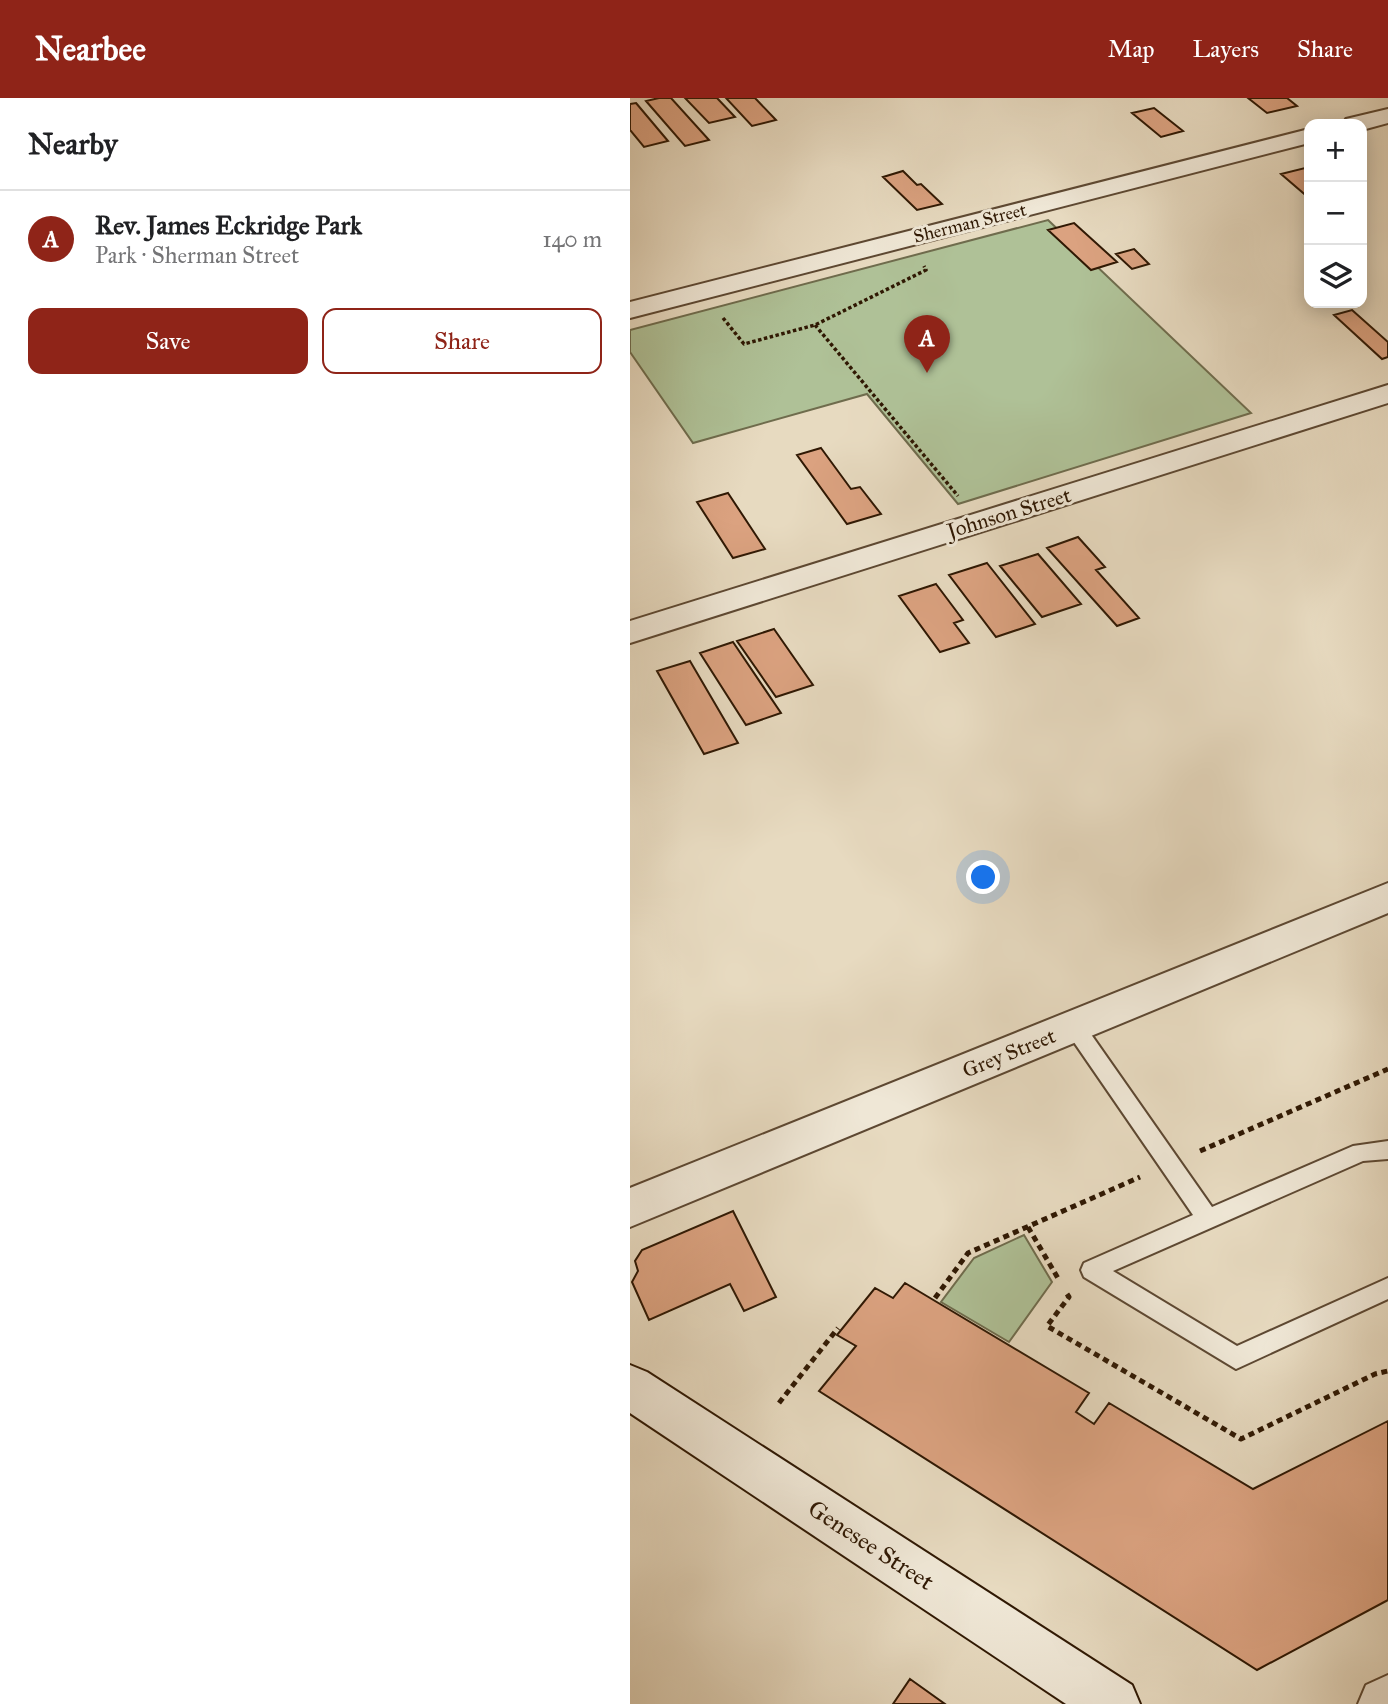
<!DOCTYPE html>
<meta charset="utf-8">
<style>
body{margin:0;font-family:"IM FELL Great Primer",serif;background:#f2f2f2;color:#202124}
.controls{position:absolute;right:21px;top:21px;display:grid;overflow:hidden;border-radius:14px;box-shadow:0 4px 18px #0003}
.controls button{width:63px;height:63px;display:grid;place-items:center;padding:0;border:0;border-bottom:2px solid #e0e0e0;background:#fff;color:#202124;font:35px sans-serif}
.you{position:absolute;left:354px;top:780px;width:24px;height:24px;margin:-18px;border:5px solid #fff;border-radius:50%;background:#1a73e8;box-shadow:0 0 0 10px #1a73e833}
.badge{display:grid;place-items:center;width:46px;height:46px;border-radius:50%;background:#8f2418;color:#fff;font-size:23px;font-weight:700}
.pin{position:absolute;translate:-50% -58px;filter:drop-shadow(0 2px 4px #0008)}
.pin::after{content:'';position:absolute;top:37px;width:24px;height:21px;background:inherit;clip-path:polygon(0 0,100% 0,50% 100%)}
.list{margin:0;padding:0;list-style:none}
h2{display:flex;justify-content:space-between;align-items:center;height:91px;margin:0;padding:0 28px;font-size:30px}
h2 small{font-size:23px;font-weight:400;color:#757577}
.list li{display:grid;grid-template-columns:46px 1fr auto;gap:21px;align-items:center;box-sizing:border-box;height:98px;padding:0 28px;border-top:2px solid #e0e0e0}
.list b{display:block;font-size:26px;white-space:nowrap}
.list p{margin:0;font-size:23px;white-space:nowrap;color:#757577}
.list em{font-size:23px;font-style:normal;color:#757577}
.actions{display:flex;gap:14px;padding:21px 28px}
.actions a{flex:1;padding:16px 0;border:2px solid #8f2418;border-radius:14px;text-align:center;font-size:24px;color:#8f2418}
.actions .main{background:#8f2418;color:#fff}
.icon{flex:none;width:38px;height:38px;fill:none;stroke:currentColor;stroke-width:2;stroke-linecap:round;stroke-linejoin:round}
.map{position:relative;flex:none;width:758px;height:1606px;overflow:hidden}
header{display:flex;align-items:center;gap:42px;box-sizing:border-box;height:98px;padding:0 35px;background:#8f2418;color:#fff}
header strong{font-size:33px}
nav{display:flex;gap:38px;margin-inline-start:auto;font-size:24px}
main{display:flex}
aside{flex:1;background:#fff}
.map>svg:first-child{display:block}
.green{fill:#afc197;stroke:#6f6c4d;stroke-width:2}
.building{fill:#dba280;stroke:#2f1803;stroke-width:2}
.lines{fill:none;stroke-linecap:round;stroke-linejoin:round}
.service-casing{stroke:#5d4832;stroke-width:4}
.minor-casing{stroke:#5d4832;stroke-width:4}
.secondary-casing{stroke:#2f1803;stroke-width:4}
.path-far1{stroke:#2f1803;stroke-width:3.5;stroke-dasharray:3.5 2.5;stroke-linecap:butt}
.path{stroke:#2f1803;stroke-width:5;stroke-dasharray:6 4.5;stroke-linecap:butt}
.service{fill:#efe7d6;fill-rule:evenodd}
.minor{fill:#efe7d6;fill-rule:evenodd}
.secondary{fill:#efe7d6;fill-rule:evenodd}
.labels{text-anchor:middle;stroke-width:6;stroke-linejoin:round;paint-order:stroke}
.far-street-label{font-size:18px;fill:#2f1803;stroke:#efe7d6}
.street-label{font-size:21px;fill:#2f1803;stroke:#efe7d6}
.near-street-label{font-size:24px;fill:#2f1803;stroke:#efe7d6}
</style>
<header>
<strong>Nearbee</strong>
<nav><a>Map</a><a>Layers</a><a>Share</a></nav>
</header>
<main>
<aside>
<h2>Nearby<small></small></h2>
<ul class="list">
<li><span class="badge">A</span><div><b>Rev. James Eckridge Park</b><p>Park · Sherman Street</p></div><em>140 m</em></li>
</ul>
<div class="actions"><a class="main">Save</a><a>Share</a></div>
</aside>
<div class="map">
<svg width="758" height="1606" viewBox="0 0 758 1606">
<rect width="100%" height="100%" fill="#e7dac0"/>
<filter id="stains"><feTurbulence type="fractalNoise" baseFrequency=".00286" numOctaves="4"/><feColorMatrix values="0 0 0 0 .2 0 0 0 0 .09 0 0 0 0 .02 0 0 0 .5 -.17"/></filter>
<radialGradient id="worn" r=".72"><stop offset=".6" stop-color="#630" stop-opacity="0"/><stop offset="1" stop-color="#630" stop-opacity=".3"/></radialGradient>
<path class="green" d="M418,122L621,315L328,406L237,296L63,345L0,254V232Z
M394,1137L422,1184L379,1244L311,1204L344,1160Z"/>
<path class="building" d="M29,0H41L79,42L55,48L16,3Z
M55,0H87L105,19L79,25Z
M96,0H125L146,22L122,28Z
M618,0H657L667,8L637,15Z
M6,5L38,43L14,49L0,32V6Z
M524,10L553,33L531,39L502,15Z
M675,70L679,73V100L651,76Z
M273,73L287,87L291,86L312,106L287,112L253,79Z
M444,125L487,164L461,172L418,132Z
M504,151L519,166L502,171L486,156Z
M722,212L758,244V259L752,261L704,217Z
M191,350L221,391L230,389L251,416L217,426L167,357Z
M98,395L135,451L103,460L67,404Z
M448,439L475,469L466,472L509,520L487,528L417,450Z
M408,456L451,506L412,519L370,468Z
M357,465L405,526L366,539L319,477Z
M306,486L333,522L324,525L339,545L310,554L269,498Z
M144,531L183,587L146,599L107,543Z
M103,544L151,615L116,627L70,555Z
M60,563L108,645L74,656L27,573Z
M103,1113L146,1199L114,1213L100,1186L19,1222L2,1184L8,1173L5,1163L12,1152Z
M275,1185L459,1295L446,1314L464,1326L479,1305L623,1391L758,1323V1502L627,1572L189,1293L226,1248L207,1237L245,1190L263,1200Z
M280,1581L315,1606H263Z"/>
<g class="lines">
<defs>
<path id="service" d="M444,920L451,922L582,1109L723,1048L758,1043V1061L733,1063L483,1173L607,1248L758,1180V1201L606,1271L454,1179L451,1172L454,1165L563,1117L437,934L434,928L437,922Z"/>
<path id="minor" d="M758,11V25L732,32V26H713L716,21Z
M679,31V45L0,220V204Z
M758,287V305L0,545V523Z
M758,785V815L0,1129V1090Z
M758,1577V1606H728L736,1587Z"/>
<path id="secondary" d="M0,1267L17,1274L502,1587L510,1606H436L0,1315Z"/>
</defs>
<use href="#service" class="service-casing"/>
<use href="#minor" class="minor-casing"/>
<use href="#secondary" class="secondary-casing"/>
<path class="path-far1" d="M93,220L114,246L185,227L296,172L294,168
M185,227L328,398"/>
<path class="path" d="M570,1053L758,971
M398,1129L429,1182
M437,1196L439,1199L417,1228L611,1341L745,1276L758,1273
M305,1200L338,1155L510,1079
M149,1305L208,1230"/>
<use href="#service" class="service"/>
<use href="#minor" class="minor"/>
<use href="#secondary" class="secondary"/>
</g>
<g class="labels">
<g class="far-street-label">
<text transform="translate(340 125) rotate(-14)" y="6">Sherman Street</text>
</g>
<g class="street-label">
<text transform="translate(379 415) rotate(-17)" y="7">Johnson Street</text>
<text transform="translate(379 955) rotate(-22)" y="7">Grey Street</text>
</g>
<g class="near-street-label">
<text transform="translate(241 1447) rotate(33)" y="8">Genesee Street</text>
</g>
</g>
<rect width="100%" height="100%" filter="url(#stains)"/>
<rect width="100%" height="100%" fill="url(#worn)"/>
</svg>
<div class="controls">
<button>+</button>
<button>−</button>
<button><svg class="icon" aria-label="layers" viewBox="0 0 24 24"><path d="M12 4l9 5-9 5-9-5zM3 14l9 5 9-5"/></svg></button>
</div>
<div class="you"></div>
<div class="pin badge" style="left:297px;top:275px">A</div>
</div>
</main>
